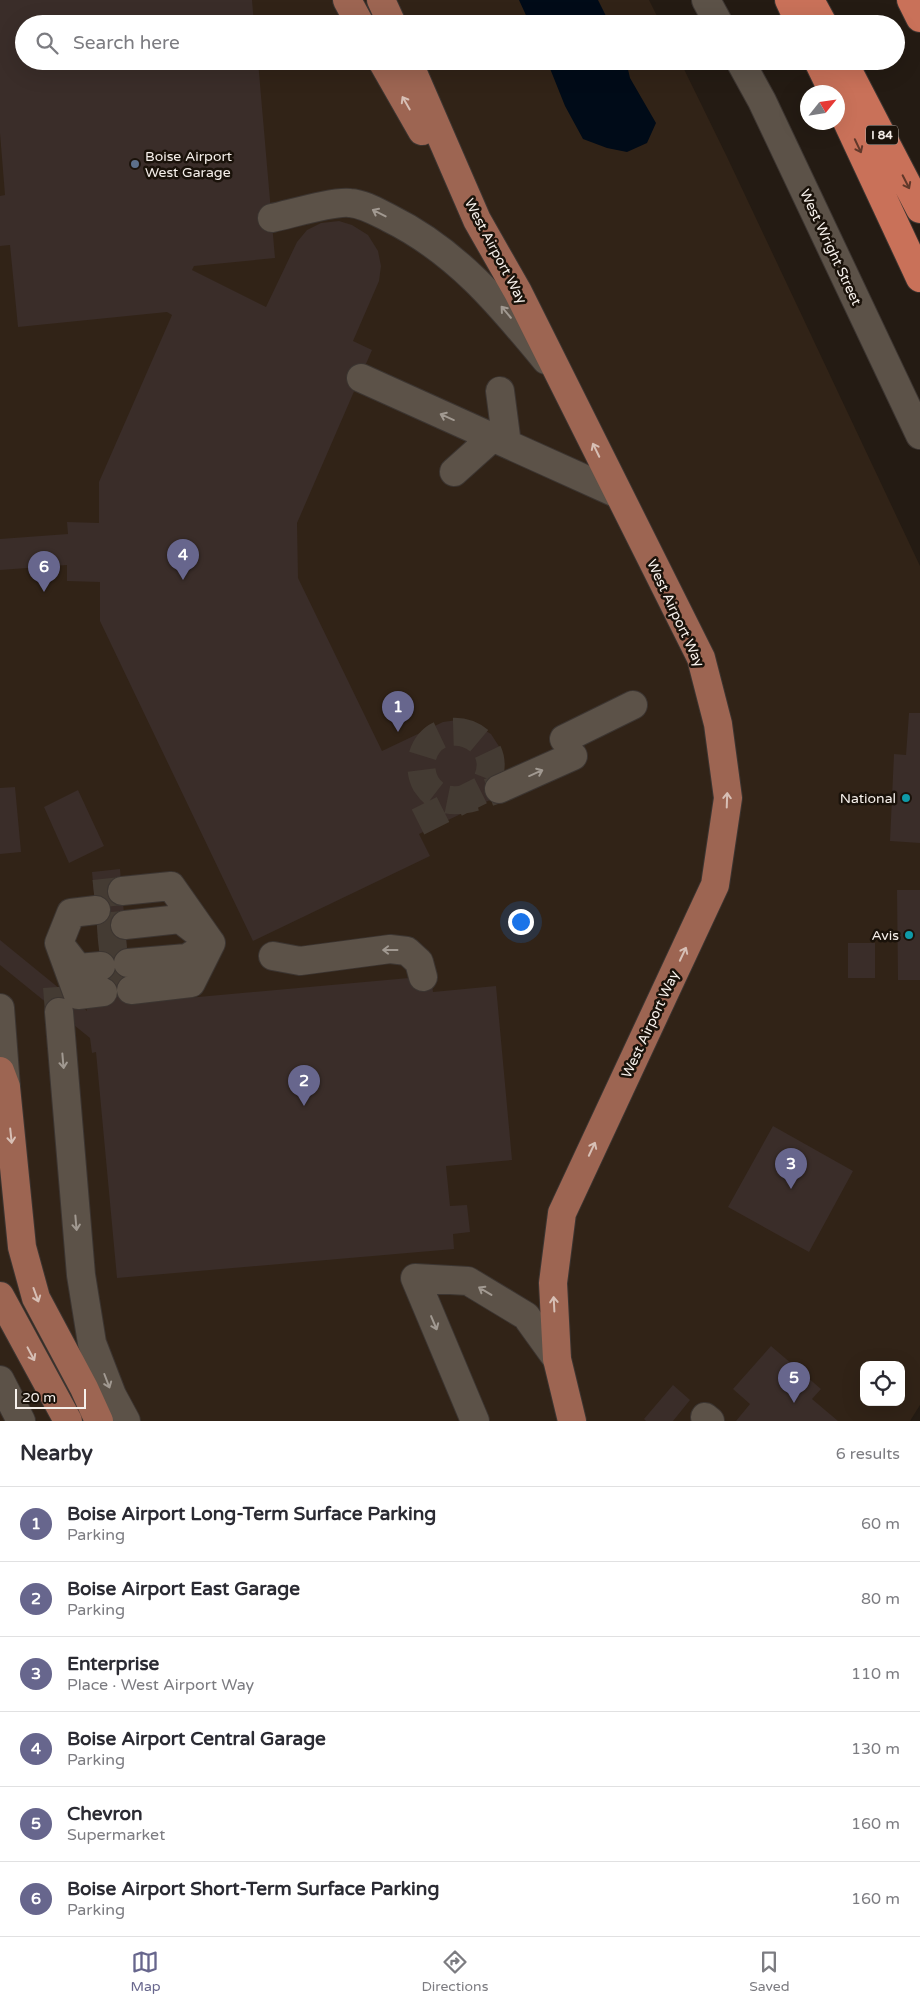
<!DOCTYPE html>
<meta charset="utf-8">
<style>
body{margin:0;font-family:"Varela Round",sans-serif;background:#f2f2f3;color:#2b2b33}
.controls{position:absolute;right:15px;bottom:15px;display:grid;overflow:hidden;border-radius:10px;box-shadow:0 5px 20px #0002}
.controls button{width:45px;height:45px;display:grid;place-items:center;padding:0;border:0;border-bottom:1px solid #e1e1e2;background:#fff;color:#2b2b33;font:25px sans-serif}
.compass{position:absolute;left:800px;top:85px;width:45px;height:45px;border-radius:50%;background:#fff;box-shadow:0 5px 20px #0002;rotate:60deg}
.scale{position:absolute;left:15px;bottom:12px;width:71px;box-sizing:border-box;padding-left:5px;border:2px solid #f6f0eb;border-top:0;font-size:14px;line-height:18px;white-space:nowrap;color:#f6f0eb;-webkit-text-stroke:4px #1a120a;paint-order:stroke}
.you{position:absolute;left:520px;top:921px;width:18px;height:18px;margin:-12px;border:4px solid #fff;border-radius:50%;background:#1a73e8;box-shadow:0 0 0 8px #1a73e833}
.badge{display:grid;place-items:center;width:32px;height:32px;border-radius:50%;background:#67668d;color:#fff;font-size:16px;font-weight:700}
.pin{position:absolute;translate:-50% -41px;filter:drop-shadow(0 1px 2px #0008)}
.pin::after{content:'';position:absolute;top:26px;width:18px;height:15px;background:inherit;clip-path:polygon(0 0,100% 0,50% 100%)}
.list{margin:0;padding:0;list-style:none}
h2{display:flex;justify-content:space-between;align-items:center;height:65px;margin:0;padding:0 20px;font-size:21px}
h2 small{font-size:16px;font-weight:400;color:#7c7c81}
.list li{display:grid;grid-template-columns:32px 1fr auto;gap:15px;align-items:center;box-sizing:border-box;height:75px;padding:0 20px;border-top:1px solid #e1e1e2}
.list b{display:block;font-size:19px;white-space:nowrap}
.list p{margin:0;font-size:16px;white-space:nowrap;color:#7c7c81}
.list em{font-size:16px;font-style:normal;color:#7c7c81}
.icon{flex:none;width:28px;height:28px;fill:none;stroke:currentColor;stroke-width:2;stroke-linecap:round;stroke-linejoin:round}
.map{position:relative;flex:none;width:920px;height:1421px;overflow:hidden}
.search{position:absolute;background:#fff;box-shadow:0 5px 20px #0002;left:15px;right:15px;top:15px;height:55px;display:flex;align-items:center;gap:12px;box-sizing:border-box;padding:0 18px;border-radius:28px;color:#7c7c81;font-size:19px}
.sheet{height:515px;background:#fff}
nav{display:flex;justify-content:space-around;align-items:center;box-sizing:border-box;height:70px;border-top:1px solid #e1e1e2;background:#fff;font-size:14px;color:#7c7c81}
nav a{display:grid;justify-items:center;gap:2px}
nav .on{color:#67668d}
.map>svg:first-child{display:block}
.built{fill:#312317;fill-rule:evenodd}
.water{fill:#000b18}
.building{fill:#3a2d29}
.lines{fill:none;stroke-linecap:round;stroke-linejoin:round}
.minor-tunnel{stroke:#443b33;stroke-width:28;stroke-dasharray:28 14;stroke-linecap:butt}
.minor-casing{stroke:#3c3531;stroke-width:30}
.major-casing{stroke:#3c3531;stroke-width:30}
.highway-casing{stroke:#3c3531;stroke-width:30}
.minor{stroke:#5c5248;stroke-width:28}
.major{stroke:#9d6552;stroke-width:28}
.highway{stroke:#c97159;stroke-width:28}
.oneway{stroke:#d7bfb5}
.oneway2{stroke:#60382a}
.oneway3{stroke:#a19991}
.service-dot{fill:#5c6f8a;stroke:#1a120a;stroke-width:2}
.culture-dot{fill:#0f9aa8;stroke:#1a120a;stroke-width:2}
.labels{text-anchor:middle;stroke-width:5;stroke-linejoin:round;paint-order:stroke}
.shield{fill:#1a120a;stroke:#b4ada8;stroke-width:1}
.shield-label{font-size:12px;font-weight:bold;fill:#f6f0eb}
.poi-label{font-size:14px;fill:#f6f0eb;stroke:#1a120a;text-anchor:end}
.street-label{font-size:14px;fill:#f6f0eb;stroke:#1a120a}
</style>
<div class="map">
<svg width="920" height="1421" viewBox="0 0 920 1421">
<rect width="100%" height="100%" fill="#241b13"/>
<path class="built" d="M0,0H649L661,24H24V61H680L728,159L920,566V1405L910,1421H0ZM864,1365H901V1402H864Z"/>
<path class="water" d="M519,0H598L610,24H530Z
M547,61H626L630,78L656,123L647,143L627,152L607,148L583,139L565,106Z"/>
<path class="building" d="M0,0H252L254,24H24V61H258L275,258L194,266L192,270L266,307L297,242L307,230L321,223L339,221L352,225L368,235L378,251L381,266L379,281L353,341L372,350L297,523L298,578L382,751L443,722L457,720L471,722L491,734L500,748L504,766L503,778L499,789L490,800L419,834L430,856L253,941L100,621V582L67,581V565L0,570V539L68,534L67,522L99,523V482L172,315L167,312L18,327L10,245L0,246V196L5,195L0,133Z
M909,713H920V843L890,841L894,754L906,755Z
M15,787L21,852L0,854V788Z
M78,790L104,846L69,863L44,807Z
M120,869L132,1003L431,976L433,992L496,986L512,1160L446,1166L450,1206L467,1205L470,1232L453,1234L454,1249L117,1278L96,1052L92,1053L90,1038L0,965V940L87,1011L86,1002L104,1000L92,872Z
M897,890H920V980H898Z
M848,943H875V978H848Z
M773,1126L853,1171L809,1252L728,1207Z
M771,1346L821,1389L812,1399L838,1421H736L750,1404L733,1389Z
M673,1385L690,1400L673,1421H646L644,1419Z"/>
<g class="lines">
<path class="minor-tunnel" d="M418,822L482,790C517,737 435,707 422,758C420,766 422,777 426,784C444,812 474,797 499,789
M94,894L122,891
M97,927L125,925
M99,950L127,947
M102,979L130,975
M57,987L59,1012"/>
<defs>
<path id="minor" d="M706,0L719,24
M740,61L762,101L920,435
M272,218C291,214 333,201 350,203C364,204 377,212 389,218C456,251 499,303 546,360
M361,378L618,494
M500,391L507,444
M454,472L493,437
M564,739L633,705
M499,789L573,756
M122,891L171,886L211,943
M96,910L71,913L59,943L78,995L103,992
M125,925L180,919L202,936
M61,946L78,968L101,966
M273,956L300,961L390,949L407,951L419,962L423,977
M128,963L187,958L211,943
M131,990L191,983L211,943
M0,1008L6,1087
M59,1012L81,1275L92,1343L112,1395L126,1421
M0,1380L21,1421
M705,1417L710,1421
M475,1421L415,1278L468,1281L526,1316L557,1359"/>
<path id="major" d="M347,0L360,24
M381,0L392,24
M382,61L422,131
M408,61L477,220L518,292L701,658L718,724L728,798L715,885L562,1213L553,1283L557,1359L572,1421
M0,1071L6,1087L22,1247L36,1298L84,1388L99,1421
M0,1296L68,1421"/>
<path id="highway" d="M789,0L800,24
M810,0L823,24
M911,0L920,18
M818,61L833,92
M843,61L920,209
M838,102L920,278"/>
</defs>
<use href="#minor" class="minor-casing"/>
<use href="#major" class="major-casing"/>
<use href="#highway" class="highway-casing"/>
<use href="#minor" class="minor"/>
<use href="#major" class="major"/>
<use href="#highway" class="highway"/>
</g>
<defs><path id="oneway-shaft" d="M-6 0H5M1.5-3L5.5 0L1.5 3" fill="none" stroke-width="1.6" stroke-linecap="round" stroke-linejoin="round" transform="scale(1.25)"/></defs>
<g class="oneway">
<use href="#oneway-shaft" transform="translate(406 103) rotate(-120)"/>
<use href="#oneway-shaft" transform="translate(596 450) rotate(-116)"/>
<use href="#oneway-shaft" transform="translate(727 800) rotate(-88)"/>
<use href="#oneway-shaft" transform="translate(683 954) rotate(-65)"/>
<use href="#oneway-shaft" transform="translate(11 1136) rotate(84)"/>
<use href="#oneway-shaft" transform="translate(592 1149) rotate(-65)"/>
<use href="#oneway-shaft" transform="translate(36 1295) rotate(70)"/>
<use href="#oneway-shaft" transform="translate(554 1304) rotate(-93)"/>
<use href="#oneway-shaft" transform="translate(31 1354) rotate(62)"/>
</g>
<g class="oneway2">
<use href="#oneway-shaft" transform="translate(858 146) rotate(65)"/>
<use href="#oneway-shaft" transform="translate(906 182) rotate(63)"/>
</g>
<g class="oneway3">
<use href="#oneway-shaft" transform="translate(379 213) rotate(-153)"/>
<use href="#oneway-shaft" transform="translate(506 312) rotate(-130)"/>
<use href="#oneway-shaft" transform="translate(447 417) rotate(-156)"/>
<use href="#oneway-shaft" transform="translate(536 773) rotate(-24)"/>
<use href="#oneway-shaft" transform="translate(390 950) rotate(180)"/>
<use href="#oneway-shaft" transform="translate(63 1061) rotate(85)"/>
<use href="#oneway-shaft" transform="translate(76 1223) rotate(85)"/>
<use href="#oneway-shaft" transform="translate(485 1291) rotate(-149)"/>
<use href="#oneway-shaft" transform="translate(434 1323) rotate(67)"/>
<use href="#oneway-shaft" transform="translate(107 1381) rotate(69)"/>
</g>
<circle class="service-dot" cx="135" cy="164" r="5"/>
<g class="culture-dot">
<circle cx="906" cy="798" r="5"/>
<circle cx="909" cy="935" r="5"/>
</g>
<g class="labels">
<rect class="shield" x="866" y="125.5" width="32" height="19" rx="4"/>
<g class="shield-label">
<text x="882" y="139">I 84</text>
</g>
<g class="poi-label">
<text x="145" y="161" text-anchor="start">Boise Airport<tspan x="145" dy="16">West Garage</tspan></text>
<text x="896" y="803">National</text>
<text x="899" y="940">Avis</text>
</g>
<g class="street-label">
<text transform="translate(831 247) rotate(65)" y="5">West Wright Street</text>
<text transform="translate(496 251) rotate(62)" y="5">West Airport Way</text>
<text transform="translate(676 613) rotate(65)" y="5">West Airport Way</text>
<text transform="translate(650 1024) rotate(-65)" y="5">West Airport Way</text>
</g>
</g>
</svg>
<div class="controls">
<button><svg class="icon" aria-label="locate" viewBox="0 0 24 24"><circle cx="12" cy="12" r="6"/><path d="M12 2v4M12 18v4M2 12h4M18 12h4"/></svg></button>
</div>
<svg class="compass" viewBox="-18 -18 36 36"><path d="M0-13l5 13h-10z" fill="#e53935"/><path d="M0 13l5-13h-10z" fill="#7c7c81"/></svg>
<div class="scale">20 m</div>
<div class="you"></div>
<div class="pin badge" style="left:398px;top:732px">1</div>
<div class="pin badge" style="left:304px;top:1106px">2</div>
<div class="pin badge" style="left:791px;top:1189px">3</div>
<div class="pin badge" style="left:183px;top:580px">4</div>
<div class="pin badge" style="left:794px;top:1403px">5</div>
<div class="pin badge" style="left:44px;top:592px">6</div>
<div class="search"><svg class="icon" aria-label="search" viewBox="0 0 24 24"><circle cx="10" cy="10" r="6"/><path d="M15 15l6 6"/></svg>Search here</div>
</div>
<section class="sheet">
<h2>Nearby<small>6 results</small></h2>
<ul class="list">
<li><span class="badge">1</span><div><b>Boise Airport Long-Term Surface Parking</b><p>Parking</p></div><em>60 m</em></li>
<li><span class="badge">2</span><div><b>Boise Airport East Garage</b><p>Parking</p></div><em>80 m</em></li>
<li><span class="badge">3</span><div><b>Enterprise</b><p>Place · West Airport Way</p></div><em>110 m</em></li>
<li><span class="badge">4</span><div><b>Boise Airport Central Garage</b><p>Parking</p></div><em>130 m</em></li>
<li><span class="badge">5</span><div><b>Chevron</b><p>Supermarket</p></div><em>160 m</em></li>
<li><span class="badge">6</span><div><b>Boise Airport Short-Term Surface Parking</b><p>Parking</p></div><em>160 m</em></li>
</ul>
</section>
<nav>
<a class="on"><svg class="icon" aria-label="map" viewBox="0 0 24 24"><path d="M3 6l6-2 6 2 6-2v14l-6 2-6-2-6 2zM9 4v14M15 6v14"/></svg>Map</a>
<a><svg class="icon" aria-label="directions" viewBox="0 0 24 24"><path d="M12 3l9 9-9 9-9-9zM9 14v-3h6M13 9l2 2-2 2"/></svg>Directions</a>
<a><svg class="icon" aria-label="saved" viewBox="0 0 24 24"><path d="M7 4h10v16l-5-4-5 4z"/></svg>Saved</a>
</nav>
